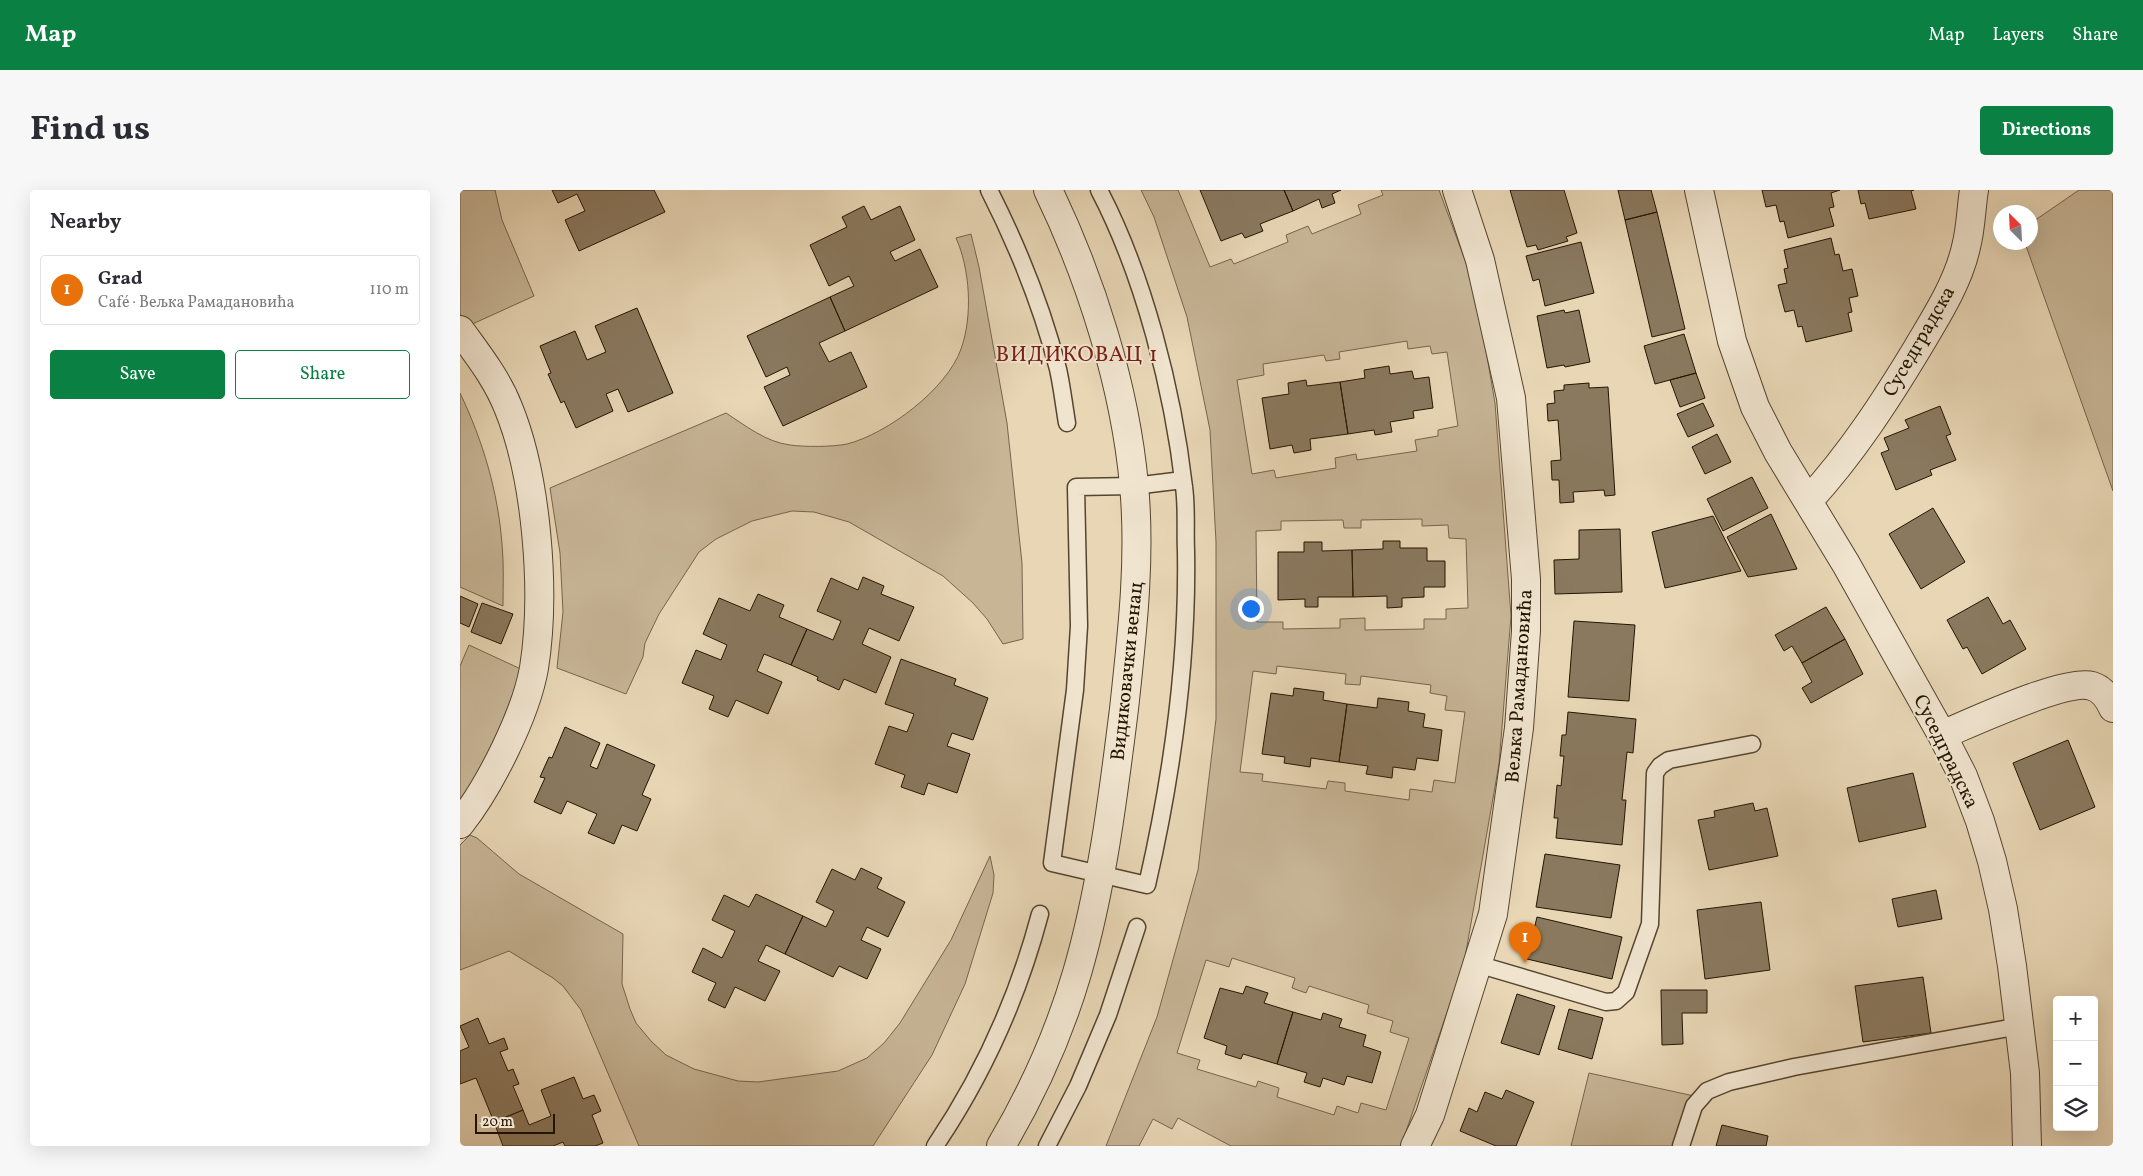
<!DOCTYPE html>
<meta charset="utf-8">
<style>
body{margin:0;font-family:Vollkorn,serif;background:#f7f7f7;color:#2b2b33}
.controls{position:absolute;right:15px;bottom:15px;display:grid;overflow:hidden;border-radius:5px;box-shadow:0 5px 20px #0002}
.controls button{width:45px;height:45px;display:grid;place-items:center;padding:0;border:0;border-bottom:1px solid #e1e1e2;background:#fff;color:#2b2b33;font:25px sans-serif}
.compass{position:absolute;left:1533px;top:15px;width:45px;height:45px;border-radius:50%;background:#fff;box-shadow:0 5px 20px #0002;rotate:336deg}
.scale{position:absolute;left:15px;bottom:12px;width:80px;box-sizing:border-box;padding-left:5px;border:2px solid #241501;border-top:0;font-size:14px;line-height:18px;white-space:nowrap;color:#241501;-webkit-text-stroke:4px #f0e4cf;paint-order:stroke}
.you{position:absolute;left:790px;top:418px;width:18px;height:18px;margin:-12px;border:4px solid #fff;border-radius:50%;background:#1a73e8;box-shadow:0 0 0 8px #1a73e833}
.badge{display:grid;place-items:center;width:32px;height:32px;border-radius:50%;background:#0b8043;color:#fff;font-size:16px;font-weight:700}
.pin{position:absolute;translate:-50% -41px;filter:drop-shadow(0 1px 2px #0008)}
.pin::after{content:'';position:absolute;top:26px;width:18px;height:15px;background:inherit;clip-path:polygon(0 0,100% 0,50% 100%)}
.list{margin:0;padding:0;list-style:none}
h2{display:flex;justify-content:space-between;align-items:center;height:65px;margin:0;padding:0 20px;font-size:21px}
h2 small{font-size:16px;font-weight:400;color:#7c7c81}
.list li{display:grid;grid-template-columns:32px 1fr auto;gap:15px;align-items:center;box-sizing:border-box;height:70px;margin:0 10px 10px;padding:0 10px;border:1px solid #e1e1e2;border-radius:5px}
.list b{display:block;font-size:19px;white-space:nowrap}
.list p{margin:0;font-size:16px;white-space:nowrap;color:#7c7c81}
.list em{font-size:16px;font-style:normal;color:#7c7c81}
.actions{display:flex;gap:10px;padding:15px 20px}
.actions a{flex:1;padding:11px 0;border:1px solid #0b8043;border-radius:5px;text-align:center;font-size:18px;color:#0b8043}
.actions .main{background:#0b8043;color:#fff}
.icon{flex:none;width:28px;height:28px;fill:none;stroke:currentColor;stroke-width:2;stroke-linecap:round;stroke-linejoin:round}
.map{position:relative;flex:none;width:1653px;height:956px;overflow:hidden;border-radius:5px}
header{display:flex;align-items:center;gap:30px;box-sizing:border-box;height:70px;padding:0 25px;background:#0b8043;color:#fff}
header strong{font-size:24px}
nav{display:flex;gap:28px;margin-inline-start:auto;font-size:18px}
.intro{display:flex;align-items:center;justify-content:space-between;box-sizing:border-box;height:120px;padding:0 30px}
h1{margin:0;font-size:35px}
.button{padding:12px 22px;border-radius:5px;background:#0b8043;color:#fff;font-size:18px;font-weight:700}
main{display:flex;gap:30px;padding:0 30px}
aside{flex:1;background:#fff;border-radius:5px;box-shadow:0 5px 20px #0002}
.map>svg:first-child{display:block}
.green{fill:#c7b596;stroke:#76654c;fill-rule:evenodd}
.building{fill:#8a795f;stroke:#241501}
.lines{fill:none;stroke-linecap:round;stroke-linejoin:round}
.service-casing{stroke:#55452e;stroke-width:19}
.minor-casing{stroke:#55452e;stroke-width:30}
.service{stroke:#f0e4cf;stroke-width:16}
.minor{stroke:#f0e4cf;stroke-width:28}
.labels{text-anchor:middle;stroke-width:4;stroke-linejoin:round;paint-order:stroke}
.street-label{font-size:20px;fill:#241501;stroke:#f0e4cf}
.quarter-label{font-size:22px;letter-spacing:1px;fill:#7a1f14;stroke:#f0e4cf}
</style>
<header>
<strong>Map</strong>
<nav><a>Map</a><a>Layers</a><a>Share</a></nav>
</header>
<div class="intro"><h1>Find us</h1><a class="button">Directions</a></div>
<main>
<aside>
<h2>Nearby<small></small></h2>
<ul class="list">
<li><span class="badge" style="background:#e8710a">1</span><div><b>Grad</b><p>Café · Вељка Рамадановића</p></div><em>110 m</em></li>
</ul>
<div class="actions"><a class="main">Save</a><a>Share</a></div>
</aside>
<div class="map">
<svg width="1653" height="956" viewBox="0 0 1653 956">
<rect width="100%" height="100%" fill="#e8d6b5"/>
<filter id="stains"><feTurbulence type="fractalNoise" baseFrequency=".004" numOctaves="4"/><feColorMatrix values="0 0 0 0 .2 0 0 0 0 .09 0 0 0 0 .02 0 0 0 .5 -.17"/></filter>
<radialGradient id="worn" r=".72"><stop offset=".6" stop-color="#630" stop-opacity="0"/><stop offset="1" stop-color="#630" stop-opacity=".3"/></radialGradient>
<path class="green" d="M0,0H35L42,30L74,106L8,136L0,124Z
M681,0H718L750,77L771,69L774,74L828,52L826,45L848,36L852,44L901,24L898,15L923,5L921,0H979L1015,97L1035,213L1051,426L1039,574L1004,773L941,956H771L718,928L712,939L693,929L679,956H646L697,827L738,680L756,529V352L750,240L727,127L694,27ZM947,151L948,159L970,156L972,164L987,162L998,236L978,240V246L955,250L957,261L897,270L896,264L875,268L876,278L816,288L814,280L792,284L777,190L804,185L803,174L864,165L866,171L880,169L879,162ZM962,329V336L988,335L989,348L1006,349L1008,418L986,419V429H964V439L905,440V428L880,429V438L823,439V432H797L796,341L821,340V331L883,330L884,338H901V330ZM817,476L886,484L885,494L900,495L901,486L971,495L970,503L987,506L985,520L1005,522L995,593L974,590L972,602L950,599L949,610L885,601V593L868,591L866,599L802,591L803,584L780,582L793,481L816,484ZM772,768L835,788L832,798L846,803L849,796L909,815L907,823L933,831L930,842L949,848L926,920L901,913L898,923L877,916L874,925L817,907L819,898L798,891L796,897L737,879L740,870L717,863L746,770L769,777Z
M1619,0H1653V301L1565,53L1570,52L1571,33Z
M511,44L519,77L547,233L562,373L563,449L543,454L527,429L513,413L483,386L389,332L354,322L332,321L292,331L256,349L239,362L199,424L185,453L183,467L166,504L97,478L103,422L100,363L90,298L266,223C286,236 306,252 330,255C344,257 373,257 387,254C427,244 487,199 501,159C513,126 510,79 496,48Z
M0,203C23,251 38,302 42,354C44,375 43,395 43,416L0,397Z
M9,455L63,480L55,511L0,618V476Z
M10,645L17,648L59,684L163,744L162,794L170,819L176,833L191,851L206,865L234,879L278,891L298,892L378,881L407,868L424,853L440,833L491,750L530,666L534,685L533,703L505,794L472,865L413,956H179L121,820L103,796L93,788L49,761L0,780V655Z
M1129,883L1234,906L1218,956H1111Z"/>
<path class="building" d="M92,0H194L205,22L119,61L105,30L125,21L117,4L98,13Z
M740,0H824L833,21L800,34L803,41L785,48L782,43L761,51Z
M824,0H881L872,4L875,13L862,18L859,9L833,21Z
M1050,0H1104L1117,43L1106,47L1108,51L1078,60L1076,55L1067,57Z
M1158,0H1191L1197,22L1165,30Z
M1302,0H1380L1371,3L1374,17L1369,18L1374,36L1328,48L1324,31L1320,32L1316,15L1306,17Z
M1398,0H1454L1451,1L1456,19L1409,29L1405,13L1401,14Z
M404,16L411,30L440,16L455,50L430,62L435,71L460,59L478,97L385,141L370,107L394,96L389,86L369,96L350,55L387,37L382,27Z
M1197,22L1225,139L1192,147L1165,30Z
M1371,48L1375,65L1379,64L1383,81L1392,79L1398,106L1389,108L1392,122L1388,123L1392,141L1346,152L1342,136L1338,137L1334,120L1325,122L1318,95L1327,93L1324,79L1328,78L1324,60Z
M1121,52L1134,103L1085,116L1079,89L1073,91L1066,66Z
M370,107L385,141L359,153L369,172L391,162L407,197L323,236L304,197L330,185L327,177L306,187L287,146Z
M177,118L213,203L168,222L158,199L146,204L153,221L116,238L104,211L101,213L88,184L91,183L80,156L115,141L127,170L146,162L135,136Z
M1104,120L1105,123L1119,120L1130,172L1105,177L1104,175L1087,178L1077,126Z
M1224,144L1236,183L1195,194L1184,156Z
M929,176L930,184L952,181L954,189L969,187L973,218L953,221L954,228L930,232L932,242L915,245L914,240L888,244L880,192L905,188L904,180Z
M1236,183L1245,208L1220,217L1210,190Z
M846,190L847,196L880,192L888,244L850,249L851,260L834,263L832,255L810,259L802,208L829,204L828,193Z
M1129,193V198L1148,197L1155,305L1145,306L1144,300L1113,302L1114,312L1100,313L1099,290H1092L1091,271L1101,270L1098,230L1088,231L1087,214L1095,213L1094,201L1104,200V195Z
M1243,213L1254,236L1228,247L1217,224Z
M1480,216L1491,244L1486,246L1496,270L1470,280L1472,285L1436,300L1421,263L1429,260L1424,248L1449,238L1445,230Z
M1257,244L1271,272L1245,284L1232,257Z
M1292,287L1308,318L1263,341L1247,309Z
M1473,318L1505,372L1461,399L1429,344Z
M1311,324L1337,379L1288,387L1267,347Z
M1253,326L1281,381L1205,398L1192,342Z
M1160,339L1162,402L1095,404L1094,370L1119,369V340Z
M923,351H940V358H967V371H985V397H964V407L942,408V417L927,418V406L893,407L892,360L923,359Z
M844,352H862V361L892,360L893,407H858V417H845V409L818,410V362H844Z
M403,387L424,396L421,404L454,417L439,451L409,438L402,454L431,467L416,503L384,489L379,500L357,490L358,487L331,475L347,439L373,450L381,431L357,421L371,388L398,400Z
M298,404L324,415L319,427L347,439L331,475L304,464L297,481L322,492L308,524L276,510L268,527L249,519L254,506L222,493L236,460L261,470L267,455L243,444L259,408L290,421Z
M0,406L18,414L9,437L0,433Z
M1528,407L1543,434L1550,430L1566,459L1522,484L1507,457L1503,459L1487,430Z
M22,413L53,424L41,454L11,442Z
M1366,417L1385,449L1342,473L1332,456L1324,461L1315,445Z
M1114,431L1175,435L1169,511L1108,507Z
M1385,449L1403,484L1351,513L1342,498L1352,492L1342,473Z
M441,469L496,489L494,495L528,508L513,550L492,543L487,556L510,564L497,603L468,593L464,605L441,597L445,585L415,574L429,536L447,542L454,524L425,514Z
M834,498L864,502L863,510L887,514L879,572L851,568L850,577L824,573L825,567L802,564L811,503L833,506Z
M918,508L949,512L948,521L965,524L963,537L982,540L978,571L957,568L955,580L933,577L932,588L906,584L908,576L879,572L887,514L917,518Z
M1108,522L1176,529L1173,563L1167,562L1162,610H1166L1162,655L1096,648L1098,628H1094L1097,595L1101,596L1104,566H1100L1102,545H1106Z
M105,537L140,553L130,576L137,579L147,554L195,575L182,605L191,609L177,641L162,635L154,654L128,643L137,624L107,611L101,624L74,612L85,588L80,587L89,567L92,568Z
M1608,550L1635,617L1580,640L1553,573Z
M1453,583L1466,637L1399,652L1387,598Z
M1293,613L1295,621L1307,618L1318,666L1249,680L1238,630L1255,627L1254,621Z
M1085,664L1160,675L1151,728L1076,717Z
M401,678L422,688L417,698L445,712L428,747L407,737L401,750L421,759L407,789L379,776L373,787L325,764L343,726L366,737L374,721L356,712L372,679L395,690Z
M1476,700L1482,729L1438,737L1432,709Z
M296,704L343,726L325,764L306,755L298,771L320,781L305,811L275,797L265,818L248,810L256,793L232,782L243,758L262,768L275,741L252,730L264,705L289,717Z
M1301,712L1310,780L1245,789L1237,720Z
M1077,727L1162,747L1152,789L1067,769Z
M1463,787L1471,843L1403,852L1395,796Z
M786,796L808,803L804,813L833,822L817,874L783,864L781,869L765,864L767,856L744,848L760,798L783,804Z
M1201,800H1247V823H1222L1223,854L1202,855Z
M1057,804L1095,816L1079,865L1041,853Z
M1109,819L1143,828L1132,869L1098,859Z
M833,822L861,830L863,823L882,829L879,837L906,845L903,856L921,862L912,893L887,886L884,895L863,888L860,897L844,892L847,883L817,874Z
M18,828L29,854L44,848L48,859L40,862L48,881L53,879L59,894L53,896L63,920L34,932L16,888L0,894V861L9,857L0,836Z
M114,887L123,909L134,905L141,921L132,925L143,953L135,956H105L103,952L93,956H43L34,932L63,920L69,935L91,926L81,900Z
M1046,900L1074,912L1056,956H1036L1000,941L1009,918L1017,922L1025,902L1042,909Z
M1262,935L1308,946L1306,956H1256Z"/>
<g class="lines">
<defs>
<path id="service" d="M529,0C558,57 582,117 598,179C602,197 604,215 607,233
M639,0C684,86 713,201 724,297C727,318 725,340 726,361C728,474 712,586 687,695L592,673L615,500L619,436L616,297L674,296L723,290
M1017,774L1146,812L1156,811L1166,802L1190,734L1195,583L1200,576L1209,570L1292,554
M475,956C523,885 558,807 580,724
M587,956L618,896L648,825L677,737
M1221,956L1234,916L1247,901L1269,892L1334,877L1560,836"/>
<path id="minor" d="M1239,0L1272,151L1295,217L1318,262L1386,374L1482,545L1503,586L1520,631L1532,671L1543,719L1552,776L1565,883L1567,956
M0,140C18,165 37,189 48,217C77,287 86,403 74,478C66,524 30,596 0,634
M1349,310C1391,264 1425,212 1457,159C1476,127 1498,93 1506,57C1511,38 1511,19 1514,0
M1482,545C1511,533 1606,488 1632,496C1642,499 1649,509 1653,518
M541,956C573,902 599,844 617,783C642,697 653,607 664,519C672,445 681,369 674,295C665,196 631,89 588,0
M955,956L970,925L1033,724L1059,538L1066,441V389L1051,208L1020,70L997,0"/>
</defs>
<use href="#service" class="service-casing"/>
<use href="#minor" class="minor-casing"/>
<use href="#service" class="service"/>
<use href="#minor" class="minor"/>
</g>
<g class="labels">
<g class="street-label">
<text transform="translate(1458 151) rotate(-60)" y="7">Суседградска</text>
<text transform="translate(666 481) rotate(-84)" y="7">Видиковачки венац</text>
<text transform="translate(1058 496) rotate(-86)" y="7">Вељка Рамадановића</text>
<text transform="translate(1487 561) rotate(64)" y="7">Суседградска</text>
</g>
<g class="quarter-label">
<text x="617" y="171">ВИДИКОВАЦ 1</text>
</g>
</g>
<rect width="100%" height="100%" filter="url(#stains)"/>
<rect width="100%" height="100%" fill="url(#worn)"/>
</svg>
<div class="controls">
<button>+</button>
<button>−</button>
<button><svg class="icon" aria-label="layers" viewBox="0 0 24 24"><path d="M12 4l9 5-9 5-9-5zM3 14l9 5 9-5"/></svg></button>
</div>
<svg class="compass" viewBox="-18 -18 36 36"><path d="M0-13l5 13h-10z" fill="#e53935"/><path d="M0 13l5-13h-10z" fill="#7c7c81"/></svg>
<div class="scale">20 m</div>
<div class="you"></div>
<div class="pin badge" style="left:1065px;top:773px;background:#e8710a">1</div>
</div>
</main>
